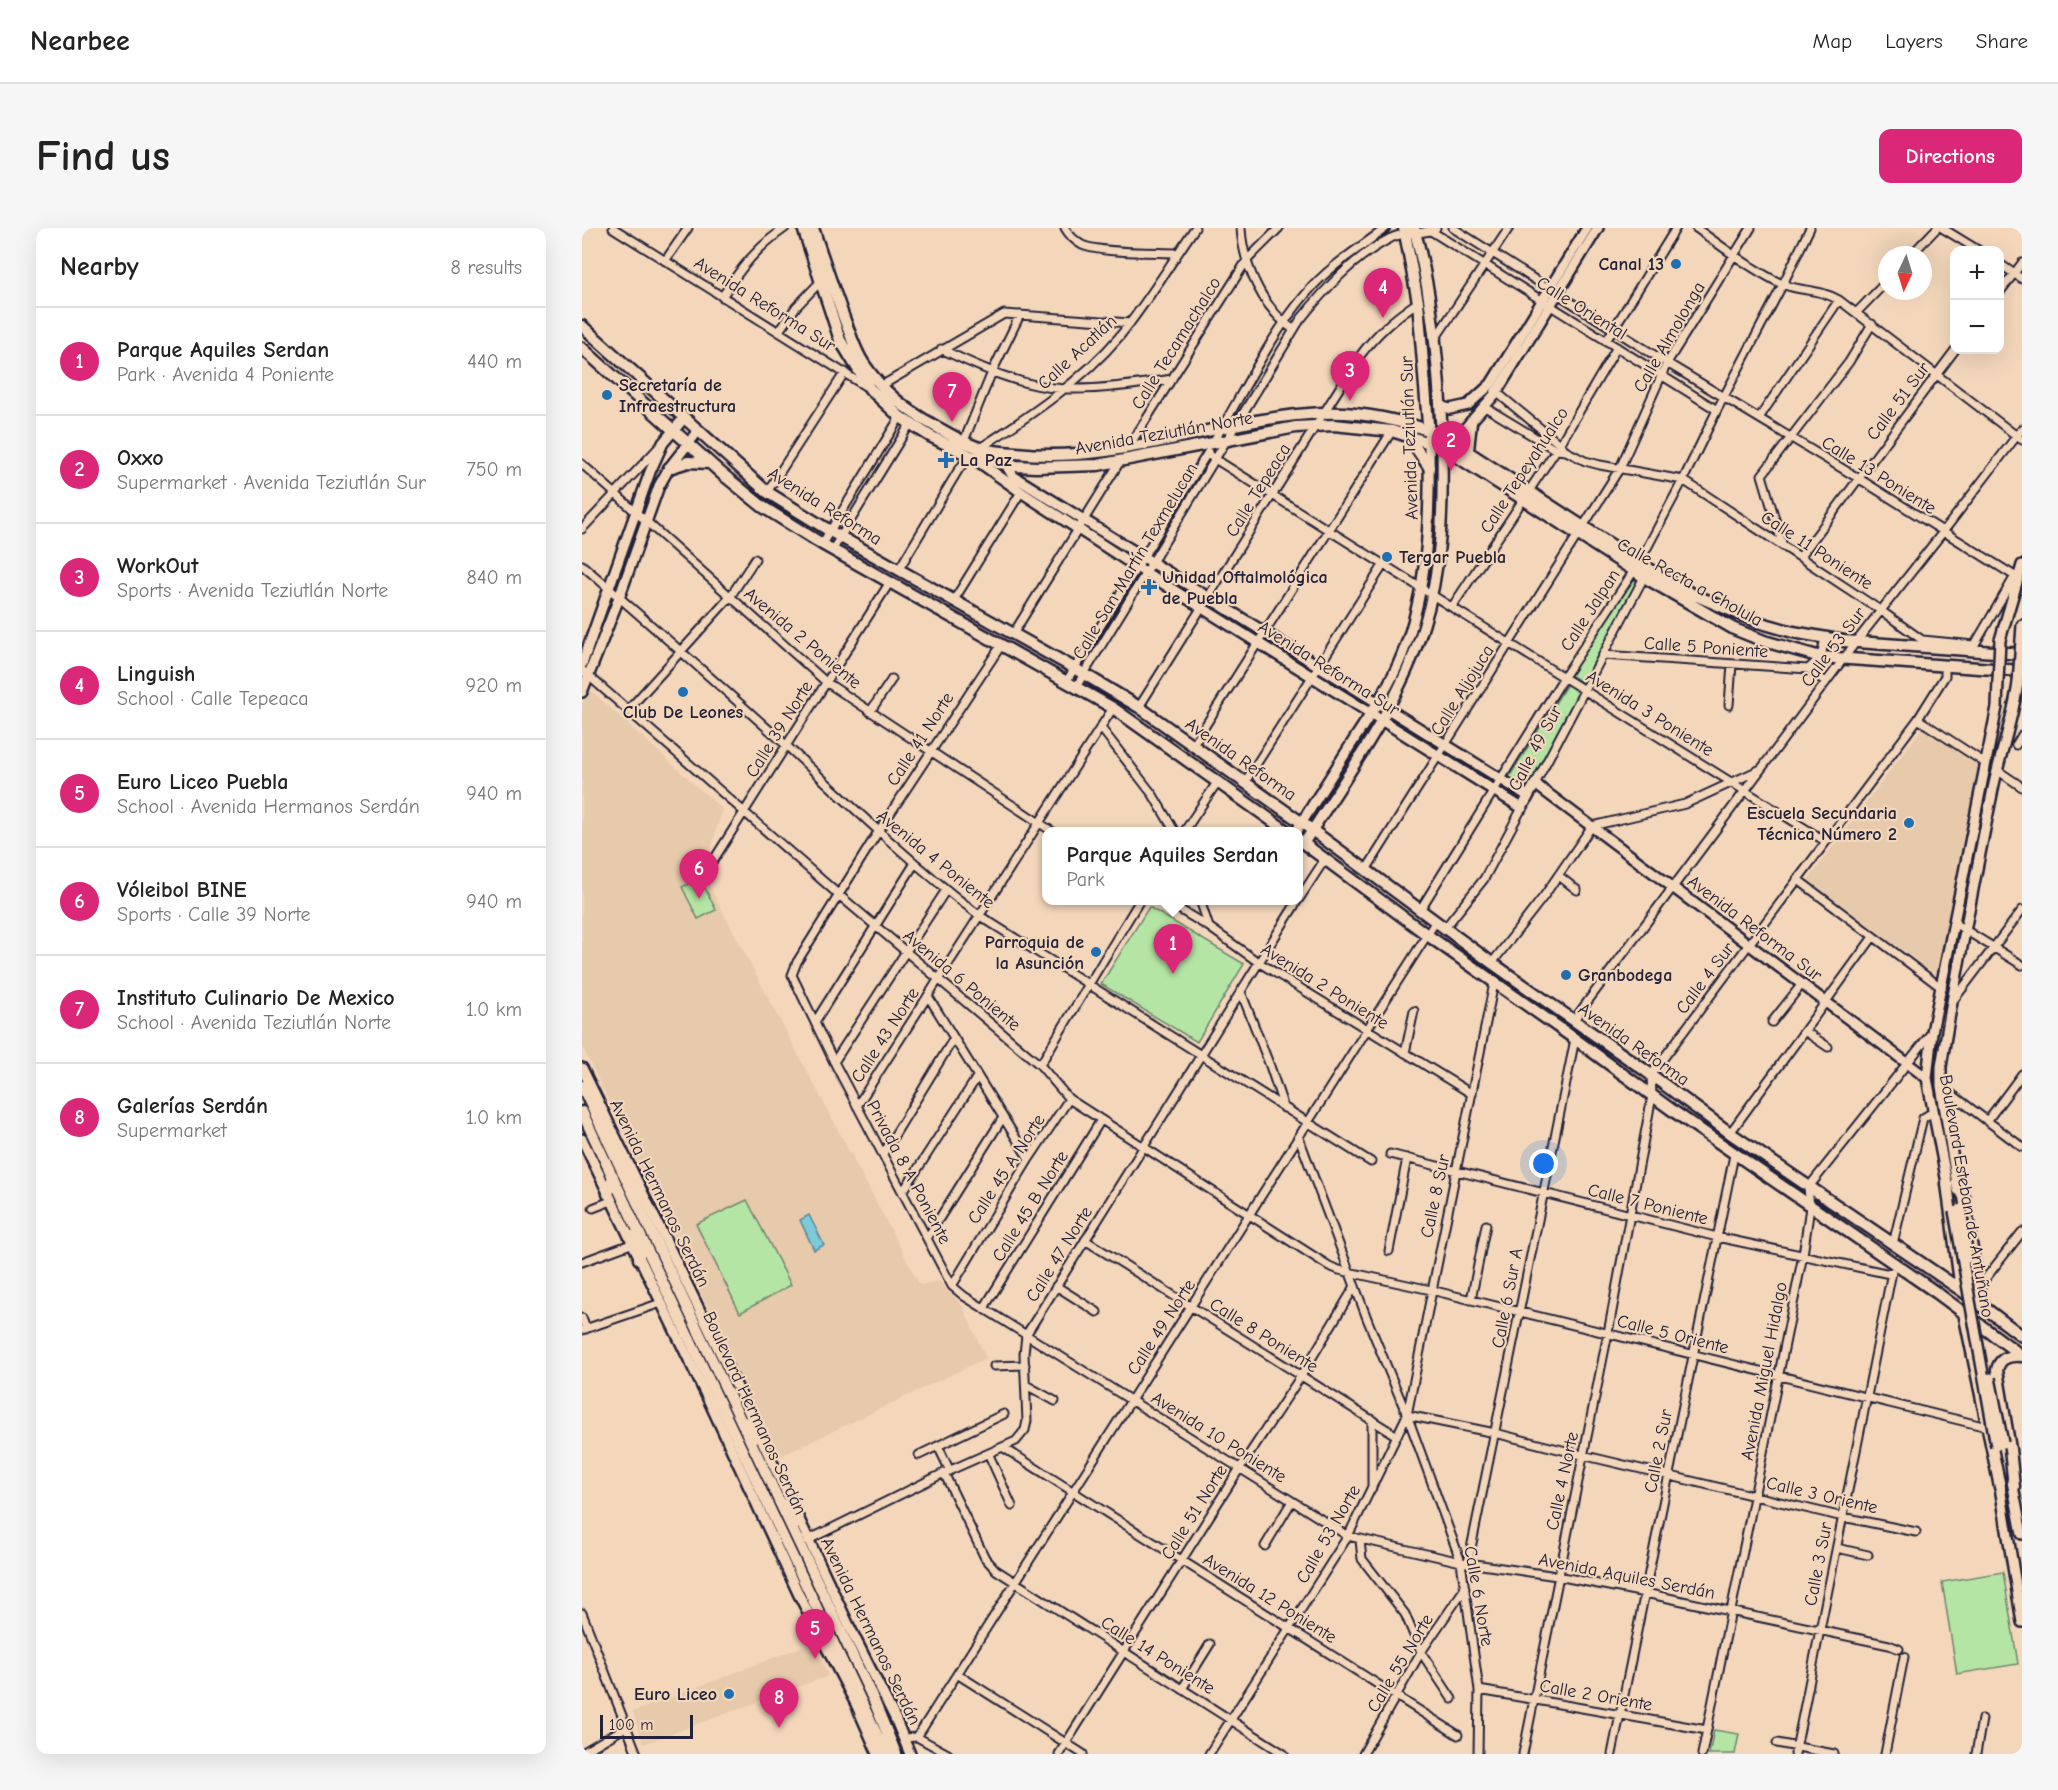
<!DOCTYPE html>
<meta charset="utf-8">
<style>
body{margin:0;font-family:"Comic Neue",sans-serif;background:#f6f6f6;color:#222}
.controls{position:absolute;right:18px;top:18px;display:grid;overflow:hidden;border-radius:12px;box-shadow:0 6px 24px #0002}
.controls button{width:54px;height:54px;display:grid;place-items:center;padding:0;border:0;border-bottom:2px solid #e0e0e0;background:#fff;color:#222;font:30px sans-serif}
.compass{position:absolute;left:1296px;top:18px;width:54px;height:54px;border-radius:50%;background:#fff;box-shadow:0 6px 24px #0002;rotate:184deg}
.scale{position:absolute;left:18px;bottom:15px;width:93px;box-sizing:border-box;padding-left:6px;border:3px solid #22223b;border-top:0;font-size:16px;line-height:21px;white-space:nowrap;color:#22223b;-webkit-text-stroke:4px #f4d7bb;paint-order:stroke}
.you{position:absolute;left:962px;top:936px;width:21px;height:21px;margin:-15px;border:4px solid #fff;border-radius:50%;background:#1a73e8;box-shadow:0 0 0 9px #1a73e833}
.badge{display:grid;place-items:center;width:39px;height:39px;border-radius:50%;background:#db2777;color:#fff;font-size:20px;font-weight:700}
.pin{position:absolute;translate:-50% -50px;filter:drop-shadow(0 2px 3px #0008)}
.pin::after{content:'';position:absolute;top:32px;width:21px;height:18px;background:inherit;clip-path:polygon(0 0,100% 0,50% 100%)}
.popup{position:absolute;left:460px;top:599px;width:261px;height:78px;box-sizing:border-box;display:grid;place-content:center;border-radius:12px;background:#fff;filter:drop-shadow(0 2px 4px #0005);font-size:20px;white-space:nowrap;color:#767676}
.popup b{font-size:22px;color:#222}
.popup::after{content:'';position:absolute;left:50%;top:100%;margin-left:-12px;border:12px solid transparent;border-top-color:#fff}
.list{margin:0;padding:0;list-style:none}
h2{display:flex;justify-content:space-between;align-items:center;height:78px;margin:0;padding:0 24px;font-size:26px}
h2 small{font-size:20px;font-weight:400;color:#767676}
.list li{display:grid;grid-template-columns:39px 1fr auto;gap:18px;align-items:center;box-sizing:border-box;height:108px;padding:0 24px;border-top:2px solid #e0e0e0}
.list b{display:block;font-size:22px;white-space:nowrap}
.list p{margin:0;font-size:20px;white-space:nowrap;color:#767676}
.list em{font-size:20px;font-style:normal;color:#767676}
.map{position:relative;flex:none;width:1440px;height:1526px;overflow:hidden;border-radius:12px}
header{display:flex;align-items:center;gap:36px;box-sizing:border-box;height:84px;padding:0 30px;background:#fff;border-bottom:2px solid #e0e0e0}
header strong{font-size:28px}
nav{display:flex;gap:33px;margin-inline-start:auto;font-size:21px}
.intro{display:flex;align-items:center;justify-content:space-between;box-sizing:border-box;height:144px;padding:0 36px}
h1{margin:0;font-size:42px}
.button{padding:15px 27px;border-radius:12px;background:#db2777;color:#fff;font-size:21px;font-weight:700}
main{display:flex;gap:36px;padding:0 36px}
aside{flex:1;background:#fff;border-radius:12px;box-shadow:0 6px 24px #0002}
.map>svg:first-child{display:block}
.built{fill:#e7c9ab}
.green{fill:#b5e5a4;stroke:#6c8470;stroke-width:1.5}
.water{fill:#7ccada;stroke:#58879a;stroke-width:1.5}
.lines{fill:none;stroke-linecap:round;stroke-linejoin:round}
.street-casing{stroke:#22223b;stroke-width:11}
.secondary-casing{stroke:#22223b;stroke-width:14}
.primary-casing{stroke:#22223b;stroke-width:15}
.street{stroke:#f4d7bb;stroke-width:7}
.secondary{stroke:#f4d7bb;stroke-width:9}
.primary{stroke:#f4d7bb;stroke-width:10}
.secondary-bridge-casing{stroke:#22223b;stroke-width:14;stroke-linecap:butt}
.secondary-bridge{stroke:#f4d7bb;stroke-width:9}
.poi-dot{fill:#1f6fb2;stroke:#f4d7bb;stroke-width:2}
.labels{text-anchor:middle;stroke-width:4.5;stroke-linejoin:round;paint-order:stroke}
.poi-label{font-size:18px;font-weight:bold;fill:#22223b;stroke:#f4d7bb;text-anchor:start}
.street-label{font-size:18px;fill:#22223b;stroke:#f4d7bb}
</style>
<header>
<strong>Nearbee</strong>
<nav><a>Map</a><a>Layers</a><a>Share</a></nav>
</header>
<div class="intro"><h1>Find us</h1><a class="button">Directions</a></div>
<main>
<aside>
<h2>Nearby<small>8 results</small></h2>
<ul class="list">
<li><span class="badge">1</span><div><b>Parque Aquiles Serdan</b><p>Park · Avenida 4 Poniente</p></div><em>440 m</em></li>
<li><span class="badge">2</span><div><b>Oxxo</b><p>Supermarket · Avenida Teziutlán Sur</p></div><em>750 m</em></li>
<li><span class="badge">3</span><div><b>WorkOut</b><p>Sports · Avenida Teziutlán Norte</p></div><em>840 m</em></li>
<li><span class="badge">4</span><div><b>Linguish</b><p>School · Calle Tepeaca</p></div><em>920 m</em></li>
<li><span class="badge">5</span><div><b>Euro Liceo Puebla</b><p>School · Avenida Hermanos Serdán</p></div><em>940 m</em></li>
<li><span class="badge">6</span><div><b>Vóleibol BINE</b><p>Sports · Calle 39 Norte</p></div><em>940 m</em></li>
<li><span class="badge">7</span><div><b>Instituto Culinario De Mexico</b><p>School · Avenida Teziutlán Norte</p></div><em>1.0 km</em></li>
<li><span class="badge">8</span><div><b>Galerías Serdán</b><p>Supermarket</p></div><em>1.0 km</em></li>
</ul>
</aside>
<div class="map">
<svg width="1440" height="1526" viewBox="0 0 1440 1526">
<rect width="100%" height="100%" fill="#f4d7bb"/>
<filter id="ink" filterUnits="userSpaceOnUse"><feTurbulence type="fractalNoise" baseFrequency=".0167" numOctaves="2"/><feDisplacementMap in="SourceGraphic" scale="12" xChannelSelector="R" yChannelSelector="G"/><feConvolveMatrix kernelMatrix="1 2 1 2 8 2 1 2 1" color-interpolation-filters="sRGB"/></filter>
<g filter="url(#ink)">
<path class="built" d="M6,460L140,581L122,648L338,1057L357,1053L380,1077L404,1130L197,1229L0,818V477Z
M1340,500L1396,537L1354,747L1226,652Z
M232,1414L246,1448L61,1516L51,1484Z"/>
<path class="green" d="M1049,350L1056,354L1003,456L987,446Z
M985,456L998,464L945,562L926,551Z
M118,650L134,682L116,691L100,659Z
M567,679L662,736L615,814L519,756Z
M165,972L209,1057L158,1085L114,996Z
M1421,1344L1436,1436L1375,1446L1360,1354Z
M1132,1502L1157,1506L1153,1526H1127Z"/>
<path class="water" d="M227,987L242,1017L232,1022L218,992Z"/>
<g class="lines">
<defs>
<path id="street" d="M31,0L283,158
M483,0C487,7 493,13 500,17C518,25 573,24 595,25
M659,0C661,37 681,81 712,102
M871,0L1085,135L1276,250L1436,350
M1114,0C1139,18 1172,43 1200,56C1219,64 1236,60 1257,72L1440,212
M1360,0L1396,22
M849,3L1135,182
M1329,27L1355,0
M83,33L106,0
M1418,36L1440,51
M1418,64L1440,35
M140,69C158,41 175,19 203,0
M1275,84L1305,53
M197,103L214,79L240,52
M853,111L927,0
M1024,113L1094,0
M359,121C397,139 440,159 483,161C519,162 554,157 590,151
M299,158L422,86L548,95
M913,163L981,219
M903,179L974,222L984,223L1003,233L1018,237L1101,252L1298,382L1350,419
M1177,190L1257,72
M382,213L410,144L438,87
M631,215C660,167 688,108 723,67C746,39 776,21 804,0
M398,220C447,188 499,154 537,109C565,75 588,36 613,0
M546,220L665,32L697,0
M625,226L1243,613
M0,236L244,454L471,604
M185,264L263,144
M0,301L77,219
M240,316L318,189
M1201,318L1180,247L1267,134L1290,96
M251,321L328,196
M1218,329L1373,122
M0,337C69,397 138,457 206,519C268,577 330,636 398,688L789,934
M317,341L377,241L388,228
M372,372L439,264
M870,379L978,216L1035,119
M431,406L539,232
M1341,412L1392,417
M420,416L296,604L215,734L210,747L252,834L370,1058L382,1068L766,1308L879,1334L975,1348L1063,1365L1307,1417L1317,1421
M1389,423L1433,348
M1021,427L1226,441
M1226,441L1239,429L1243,410
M1226,441L1244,454
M0,442L257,667L458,837L487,871L747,1038L757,1042L849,1062L1405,1199
M484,454L626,224
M494,459L718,92C743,61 773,28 809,10C824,2 842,8 854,0
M1147,477L1150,436
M557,479L777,129C795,105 811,91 836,74
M47,481L148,369L173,331
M288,484L310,451
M1336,491L1403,535
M519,500L571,567L593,604
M611,517L810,203
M1434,517L1440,507
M1415,542L1440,559
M663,554L802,336
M953,556L1062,349
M602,604L636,553
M131,633L308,354
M784,642L1038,240L1085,135L1169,0
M977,648L995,662
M1215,651L1360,760
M717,671L743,631
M582,672L627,699L676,734L890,866
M618,672L627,699
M838,682L982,449L1057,335L1101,252L1135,182L1201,56L1228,0
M1372,695L1440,737
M863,700L902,651L940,580
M910,735L962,668L1010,598L1103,576L1179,541
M659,764L688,838L702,880
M346,768L447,931
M1371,773L1440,682
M991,793L1274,414L1361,304L1440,201
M233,794L333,635
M1190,794L1220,756
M1224,804L1246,819
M823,825L832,783
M252,834L364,662
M458,837L558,672
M1359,858L1440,919
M275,878L531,480
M1405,893L1440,846
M1148,905L1291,709
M717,910L786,1093L825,1187L879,1334L897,1462L896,1526
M301,926L372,810
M808,926L1135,1009L1308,1046
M324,959L395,849
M11,980L29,973
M345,1010L420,891
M503,1012L815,1208
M1311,1016L1341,890L1351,884
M807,1023L825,930
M0,1034L49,1016
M370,1058L447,931L487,871
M474,1058L515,1084
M1396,1060L1440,1004
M889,1072L904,997
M402,1080L519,892
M0,1090L4,1101
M0,1102L79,1075
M412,1138L443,1137
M444,1157L473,1173
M825,1187L913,1205L1000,1227L1261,1289L1334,1304
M790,1191V1260
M356,1218L368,1243
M422,1220L876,1507
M337,1227L422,1186
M407,1227L430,1278
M362,1245L403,1330L414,1342L702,1526
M226,1312L362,1245L434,1213L443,1202L445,1193L442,1126L444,1107L716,672
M778,1312L780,1331L823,1386L839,1424L870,1471
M683,1318L710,1273
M1255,1320L1286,1327
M886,1335L993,811
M0,1385L55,1526
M375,1446L501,1526
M600,1461L628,1416
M897,1462L1125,1502
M335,1509L366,1526
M322,1510L335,1509L854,693
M1195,1515L1252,1526
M0,1525L44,1499
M477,1526L658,1240L719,1148L773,1058
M627,1526L766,1308L825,1187L912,755
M781,1526L839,1424L883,1360
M941,1526L1026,1105L1070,868L1069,847L1336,491L1363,448V438
M1030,1526L1152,927
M1120,1526L1221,1027L1228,979L1226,960L1350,804
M1213,1526L1310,1044
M1303,1526L1322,1429
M1394,1526L1400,1491"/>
<path id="secondary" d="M858,178L868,181L886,177L909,156L1005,0
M390,229L439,264L553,338L940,580L953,556L1345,850
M427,236L426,240L431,248L946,568
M1418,412L1440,337
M1439,412L1440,397
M0,436L68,244L81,215L102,190
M0,464L37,370L77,258L87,240L116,203
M714,604C734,571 755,539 775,507C792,481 809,455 820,427C847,359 848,285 847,214
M722,615C764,549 818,475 841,400C860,342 861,280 860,219L872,213L914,165L1016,0
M0,840L153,1155L268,1400L313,1490L328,1526
M0,911L127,1173L217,1367L274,1476L296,1526
M1366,960L1345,850L1350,804L1415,479L1416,453
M1376,962L1359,858V839C1374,746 1392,654 1411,561C1418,526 1431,491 1436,455
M1417,1253L1440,1394
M1430,1253L1440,1306"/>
<path id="primary" d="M221,0L258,112L288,161L318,189L348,208L388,228L433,238L454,239L516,237L714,199L752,197L810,203L860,219L1062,349L1152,401L1182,413L1239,429L1440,443
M231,0C241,31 251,60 262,90C268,105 273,123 282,136C300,163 325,183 353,198C367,206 383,216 398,220C409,224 422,224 434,225C538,237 637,190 740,185C781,183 822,193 860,207L1057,335L1110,366L1176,394L1211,404L1262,413L1440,426
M822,0L836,74L847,208
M832,0C851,69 857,141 860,213
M0,98L185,264L248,303L492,440L557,479L730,602L910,735L1061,841L1148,905L1379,1062L1440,1108
M0,120L139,245L181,279L240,316L531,480L706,604
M825,207L847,239
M886,222L889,194
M87,240L106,234L128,235
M717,612L844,706L993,811L1094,885L1355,1065L1440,1128
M0,858L292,1473L314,1526
M0,884L304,1526
M1375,955L1382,969L1396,1060L1402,1079
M1365,956L1379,1062
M26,966L31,948
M53,1007L57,1018V1031
M1382,1085L1418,1259
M162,1194L179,1211
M1432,1259L1428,1221L1415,1142C1418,1129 1428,1127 1440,1128
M206,1291L207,1273
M211,1302L212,1282"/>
</defs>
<use href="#street" class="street-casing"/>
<use href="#secondary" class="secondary-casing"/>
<use href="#primary" class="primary-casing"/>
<use href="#street" class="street"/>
<use href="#secondary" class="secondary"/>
<use href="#primary" class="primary"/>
<defs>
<path id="secondary-bridge" d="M1416,453L1418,412
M1436,455L1439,412
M1379,981L1386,1030
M1372,983L1414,1218
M1408,1150L1421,1215"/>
</defs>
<use href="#secondary-bridge" class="secondary-bridge-casing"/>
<use href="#secondary-bridge" class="secondary-bridge"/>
</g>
</g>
<g class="poi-dot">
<circle cx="1094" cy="36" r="6"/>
<circle cx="25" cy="167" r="6"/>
<path d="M361 223h6v6h6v6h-6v6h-6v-6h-6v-6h6z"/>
<circle cx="805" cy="329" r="6"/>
<path d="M564 350h6v6h6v6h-6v6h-6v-6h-6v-6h6z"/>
<circle cx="101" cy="464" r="6"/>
<circle cx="1327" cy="595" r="6"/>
<circle cx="514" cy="724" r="6"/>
<circle cx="984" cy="747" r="6"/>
<circle cx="147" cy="1466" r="6"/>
</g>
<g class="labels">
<g class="poi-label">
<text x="1082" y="42" text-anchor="end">Canal 13</text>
<text x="37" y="163">Secretaría de<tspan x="37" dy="21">Infraestructura</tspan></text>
<text x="378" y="238">La Paz</text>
<text x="817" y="335">Tergar Puebla</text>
<text x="580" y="355">Unidad Oftalmológica<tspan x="580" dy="21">de Puebla</tspan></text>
<text x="101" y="490" text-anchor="middle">Club De Leones</text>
<text x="1315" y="591" text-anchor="end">Escuela Secundaria<tspan x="1315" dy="21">Técnica Número 2</tspan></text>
<text x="502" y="720" text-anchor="end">Parroquia de<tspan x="502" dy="21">la Asunción</tspan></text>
<text x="996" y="753">Granbodega</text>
<text x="135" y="1472" text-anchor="end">Euro Liceo</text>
</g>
<g class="street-label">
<text transform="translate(183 76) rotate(32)" y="6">Avenida Reforma Sur</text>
<text transform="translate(1000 80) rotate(32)" y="6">Calle Oriental</text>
<text transform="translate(1087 109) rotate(-60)" y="6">Calle Almolonga</text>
<text transform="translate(594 115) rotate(-58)" y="6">Calle Tecamachalco</text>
<text transform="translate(495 124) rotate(-43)" y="6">Calle Acatlán</text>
<text transform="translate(1316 173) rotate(-53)" y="6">Calle 51 Sur</text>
<text transform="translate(582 205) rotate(-10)" y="6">Avenida Teziutlán Norte</text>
<text transform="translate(827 210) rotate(-92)" y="6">Avenida Teziutlán Sur</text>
<text transform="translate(942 242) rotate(-57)" y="6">Calle Tepeyahualco</text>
<text transform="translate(1297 247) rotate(32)" y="6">Calle 13 Poniente</text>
<text transform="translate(676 262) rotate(-58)" y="6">Calle Tepeaca</text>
<text transform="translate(243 278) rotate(32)" y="6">Avenida Reforma</text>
<text transform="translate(1235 322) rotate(33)" y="6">Calle 11 Poniente</text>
<text transform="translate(553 333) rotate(-59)" y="6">Calle San Martín Texmelucan</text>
<text transform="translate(1108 354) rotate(29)" y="6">Calle Recta a Cholula</text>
<text transform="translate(1008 382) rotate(-57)" y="6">Calle Jalpan</text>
<text transform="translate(221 410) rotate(40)" y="6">Avenida 2 Poniente</text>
<text transform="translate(1124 419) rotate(4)" y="6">Calle 5 Poniente</text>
<text transform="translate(1251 419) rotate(-53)" y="6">Calle 53 Sur</text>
<text transform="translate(747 440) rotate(32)" y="6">Avenida Reforma Sur</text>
<text transform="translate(880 462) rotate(-58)" y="6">Calle Aljojuca</text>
<text transform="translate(1068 485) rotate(32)" y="6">Avenida 3 Poniente</text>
<text transform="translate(197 501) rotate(-58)" y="6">Calle 39 Norte</text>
<text transform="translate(338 511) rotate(-57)" y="6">Calle 41 Norte</text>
<text transform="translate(953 520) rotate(-62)" y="6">Calle 49 Sur</text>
<text transform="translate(659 531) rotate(35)" y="6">Avenida Reforma</text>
<text transform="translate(354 631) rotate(39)" y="6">Avenida 4 Poniente</text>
<text transform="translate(1173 700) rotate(37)" y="6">Avenida Reforma Sur</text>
<text transform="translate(1123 750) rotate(-53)" y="6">Calle 4 Sur</text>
<text transform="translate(380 752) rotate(40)" y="6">Avenida 6 Poniente</text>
<text transform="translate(743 758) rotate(32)" y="6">Avenida 2 Poniente</text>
<text transform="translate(303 807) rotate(-57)" y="6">Calle 43 Norte</text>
<text transform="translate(1052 816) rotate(35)" y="6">Avenida Reforma</text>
<text transform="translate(424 941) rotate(-57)" y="6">Calle 45 A Norte</text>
<text transform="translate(327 944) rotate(62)" y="6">Privada 8 A Poniente</text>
<text transform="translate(78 965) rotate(64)" y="6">Avenida Hermanos Serdán</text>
<text transform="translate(853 968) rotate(-78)" y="6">Calle 8 Sur</text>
<text transform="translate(1385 968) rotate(80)" y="6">Boulevard Esteban de Antuñano</text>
<text transform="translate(1066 976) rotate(14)" y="6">Calle 7 Poniente</text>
<text transform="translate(448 978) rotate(-58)" y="6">Calle 45 B Norte</text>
<text transform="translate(477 1026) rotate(-58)" y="6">Calle 47 Norte</text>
<text transform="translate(925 1070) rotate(-79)" y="6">Calle 6 Sur A</text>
<text transform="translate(579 1099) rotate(-57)" y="6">Calle 49 Norte</text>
<text transform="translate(1091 1106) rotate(14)" y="6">Calle 5 Oriente</text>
<text transform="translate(682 1107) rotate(32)" y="6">Calle 8 Poniente</text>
<text transform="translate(1182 1143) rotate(-79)" y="6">Avenida Miguel Hidalgo</text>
<text transform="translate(173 1185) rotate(65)" y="6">Boulevard Hermanos Serdán</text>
<text transform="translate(637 1209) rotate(32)" y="6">Avenida 10 Poniente</text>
<text transform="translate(1076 1223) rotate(-79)" y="6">Calle 2 Sur</text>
<text transform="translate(980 1253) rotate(-78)" y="6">Calle 4 Norte</text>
<text transform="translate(1240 1267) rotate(13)" y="6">Calle 3 Oriente</text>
<text transform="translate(612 1284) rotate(-58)" y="6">Calle 51 Norte</text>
<text transform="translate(746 1306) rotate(-60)" y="6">Calle 53 Norte</text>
<text transform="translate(1236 1336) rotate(-79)" y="6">Calle 3 Sur</text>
<text transform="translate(1045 1348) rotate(11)" y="6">Avenida Aquiles Serdán</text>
<text transform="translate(897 1368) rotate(80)" y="6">Calle 6 Norte</text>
<text transform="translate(688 1370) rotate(32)" y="6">Avenida 12 Poniente</text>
<text transform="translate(289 1403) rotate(64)" y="6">Avenida Hermanos Serdán</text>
<text transform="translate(576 1427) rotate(32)" y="6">Calle 14 Poniente</text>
<text transform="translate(818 1435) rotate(-59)" y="6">Calle 55 Norte</text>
<text transform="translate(1014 1467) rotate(10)" y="6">Calle 2 Oriente</text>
</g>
</g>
</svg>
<div class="controls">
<button>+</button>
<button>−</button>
</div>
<svg class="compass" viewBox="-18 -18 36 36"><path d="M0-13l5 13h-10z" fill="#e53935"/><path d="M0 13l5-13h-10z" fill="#767676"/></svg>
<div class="scale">100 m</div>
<div class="you"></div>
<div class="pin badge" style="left:591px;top:746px">1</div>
<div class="popup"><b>Parque Aquiles Serdan</b>Park</div>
<div class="pin badge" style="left:869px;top:243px">2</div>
<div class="pin badge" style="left:768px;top:173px">3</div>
<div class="pin badge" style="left:801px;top:90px">4</div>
<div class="pin badge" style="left:233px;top:1431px">5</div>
<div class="pin badge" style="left:117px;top:671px">6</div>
<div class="pin badge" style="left:370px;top:194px">7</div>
<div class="pin badge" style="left:197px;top:1500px">8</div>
</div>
</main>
